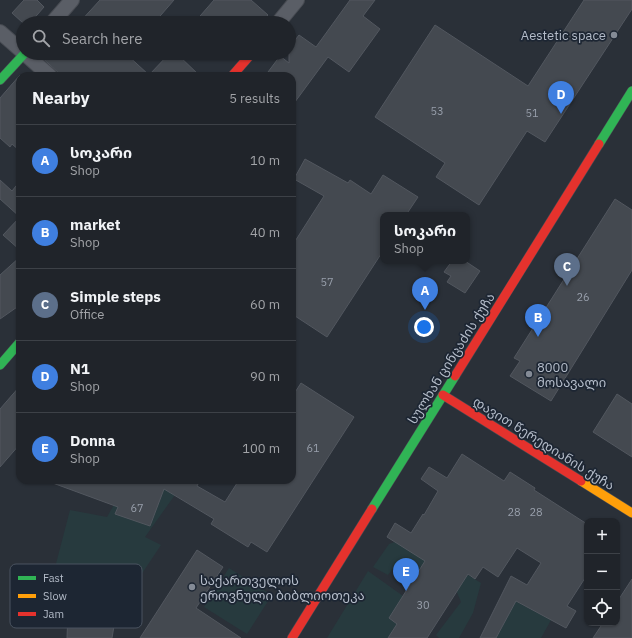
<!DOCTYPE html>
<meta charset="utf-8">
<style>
body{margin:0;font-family:"IBM Plex Sans","Noto Sans Georgian",sans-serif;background:#282c32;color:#f1f3f6}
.controls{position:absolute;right:12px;bottom:12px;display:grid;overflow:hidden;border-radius:8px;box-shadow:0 1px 3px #0004}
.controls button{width:36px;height:36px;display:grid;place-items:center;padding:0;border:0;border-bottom:1px solid #3d4147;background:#20242a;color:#f1f3f6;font:20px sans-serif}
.you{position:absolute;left:424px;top:327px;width:14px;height:14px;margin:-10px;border:3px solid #fff;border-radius:50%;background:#1a73e8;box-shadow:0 0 0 6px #1a73e833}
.badge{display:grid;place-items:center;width:26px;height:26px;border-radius:50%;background:#8bbbb9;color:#fff;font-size:13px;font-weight:700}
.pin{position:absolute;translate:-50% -33px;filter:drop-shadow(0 1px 2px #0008)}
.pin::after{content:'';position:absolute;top:21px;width:14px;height:12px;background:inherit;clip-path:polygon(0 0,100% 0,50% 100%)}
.popup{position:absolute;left:380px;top:212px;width:90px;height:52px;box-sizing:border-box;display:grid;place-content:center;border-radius:8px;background:#20242a;filter:drop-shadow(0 1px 3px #0005);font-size:13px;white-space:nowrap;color:#a2a4a8}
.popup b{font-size:15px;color:#f1f3f6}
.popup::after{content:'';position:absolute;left:50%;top:100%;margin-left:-8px;border:8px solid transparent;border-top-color:#20242a}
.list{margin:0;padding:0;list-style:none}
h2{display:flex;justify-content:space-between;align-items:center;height:52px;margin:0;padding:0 16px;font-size:17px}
h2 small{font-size:13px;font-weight:400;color:#a2a4a8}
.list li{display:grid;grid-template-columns:26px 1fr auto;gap:12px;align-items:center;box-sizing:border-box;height:72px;padding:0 16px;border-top:1px solid #3d4147}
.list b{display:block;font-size:15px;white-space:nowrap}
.list p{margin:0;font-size:13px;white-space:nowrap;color:#a2a4a8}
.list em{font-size:13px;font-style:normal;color:#a2a4a8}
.icon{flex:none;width:22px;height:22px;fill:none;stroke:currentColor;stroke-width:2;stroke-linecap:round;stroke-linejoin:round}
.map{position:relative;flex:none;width:632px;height:638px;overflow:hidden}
.search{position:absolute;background:#20242a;box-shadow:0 1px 3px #0004;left:16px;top:16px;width:280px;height:44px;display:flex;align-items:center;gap:10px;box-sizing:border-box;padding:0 14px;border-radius:22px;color:#a2a4a8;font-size:15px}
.panel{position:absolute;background:#20242a;box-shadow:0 1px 3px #0004;left:16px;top:72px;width:280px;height:412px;border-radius:12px}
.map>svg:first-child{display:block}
.green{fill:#273a3e}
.building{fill:#444950;stroke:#52575f}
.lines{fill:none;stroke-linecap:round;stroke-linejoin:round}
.street-casing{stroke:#484c53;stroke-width:16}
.fast-casing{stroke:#484c53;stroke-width:10}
.slow-casing{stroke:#484c53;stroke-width:10}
.jam-casing{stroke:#484c53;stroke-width:10}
.street{stroke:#5a5e66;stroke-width:14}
.fast{stroke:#30b455;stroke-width:9}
.slow{stroke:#ff9f0a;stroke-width:9}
.jam{stroke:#e5322d;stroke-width:9}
.poi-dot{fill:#848b96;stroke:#1d2633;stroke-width:1.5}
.labels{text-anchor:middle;stroke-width:3.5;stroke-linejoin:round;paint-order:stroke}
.number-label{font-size:11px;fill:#989fab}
.poi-label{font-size:13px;fill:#b4bcc9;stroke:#1d2633;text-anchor:start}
.street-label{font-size:13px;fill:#b4bcc9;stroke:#1d2633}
.key{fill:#1d2633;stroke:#4a5360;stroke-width:1}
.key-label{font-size:11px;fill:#b4bcc9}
</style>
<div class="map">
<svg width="632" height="638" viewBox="0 0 632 638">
<rect width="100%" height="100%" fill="#2a3038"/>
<path class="green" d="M128,480L182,485L145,537L161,545L113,617H98V584L52,579L70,510L107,517Z
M395,542L420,545L481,583L473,613L459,638H439L436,635L461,602L456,590L419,568L406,586L394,579L402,566L398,562L388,575L373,567L389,544Z
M229,568L272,595L247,634L204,607Z
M368,571L403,596L389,618L397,624L388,638H327Z
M515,601L551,620L541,638H496Z"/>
<path class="building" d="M24,0H37L44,7L30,23H23L12,13Z
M100,0H174L154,23H79Z
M214,0H251L268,15L260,23H194Z
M350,0H375L363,16L380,29L349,72L328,57L292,106V76H265L280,56L289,63V48L299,35L316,47Z
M584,0H632V9L545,142L527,131L479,205L436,177L445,163L375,117L435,25L528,86Z
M37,53H125L149,75L170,53H176L200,76H62Z
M20,75V151L12,144L10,147L0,138V98Z
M305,159L348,183L350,180L371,194L383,175L418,197L406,215H383V251L327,337L292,314V246L324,196L294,179Z
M0,180L12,191L20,181V217L0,199Z
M615,199L632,210V270L551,401L510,376L520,361L514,358Z
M20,217V250L3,235Z
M20,257V305L0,319V275Z
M452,261H465L480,271L465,293L447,282L451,276L444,272Z
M301,383L354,417L267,552L251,542L248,547L211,524L214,519L164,489L150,526L115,514L118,507L50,482V480H200L197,486L225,502L239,480H292V397Z
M20,386V444L0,467V409Z
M617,394L632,404V457L593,432Z
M462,454L504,481L510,472L535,488L534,490L587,524V575L567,606L576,611L566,628L516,601L496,638H480L511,576L527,585L541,563L517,548L498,577L483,567L475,579L468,574L427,638H388L397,624L389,618L425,561L387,537L395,523L411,533L423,514L424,515L438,491L421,479L429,467L447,478Z
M197,550L223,567L196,608L241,638H140Z
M65,567L101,568L99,623L114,626L112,638H67L69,586H65Z
M632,579V638H593L603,623H617V602Z"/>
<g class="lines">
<defs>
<path id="street" d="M52,23L72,0
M278,23L297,0
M0,32L23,52
M24,53L50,76"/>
<path id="fast" d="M0,80L25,53
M599,144L632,91
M0,365L20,342
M372,509L455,376"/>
<path id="slow" d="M581,481L632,513"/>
<path id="jam" d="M232,76L252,53
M455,376L599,144
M443,395L581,481
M292,638L372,509"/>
</defs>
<use href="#street" class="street-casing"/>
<use href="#fast" class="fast-casing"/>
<use href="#slow" class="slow-casing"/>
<use href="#jam" class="jam-casing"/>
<use href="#street" class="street"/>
<use href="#fast" class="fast"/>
<use href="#slow" class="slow"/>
<use href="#jam" class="jam"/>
</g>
<g class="poi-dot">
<circle cx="614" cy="35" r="4"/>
<circle cx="529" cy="374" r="4"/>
<circle cx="192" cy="587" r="4"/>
</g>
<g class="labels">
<g class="number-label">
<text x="437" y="115">53</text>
<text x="532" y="117">51</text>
<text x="327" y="286">57</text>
<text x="583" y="301">26</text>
<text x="313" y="452">61</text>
<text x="137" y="512">67</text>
<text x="514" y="516">28</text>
<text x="536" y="516">28</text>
<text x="423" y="609">30</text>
</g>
<g class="poi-label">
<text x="606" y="40" text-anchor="end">Aestetic space</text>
<text x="537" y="372">8000<tspan x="537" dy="15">მოსავალი</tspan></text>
<text x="200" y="585">საქართველოს<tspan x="200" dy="15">ეროვნული ბიბლიოთეკა</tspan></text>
</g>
<g class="street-label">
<text transform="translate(451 358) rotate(-58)" y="5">სულხან ცინცაძის ქუჩა</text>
<text transform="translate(544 443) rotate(32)" y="5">დავით წერედიანის ქუჩა</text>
</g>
</g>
<rect x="10" y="564" width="132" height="64" rx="6" class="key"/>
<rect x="18" y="576" width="18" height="4" fill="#30b455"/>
<rect x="18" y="594" width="18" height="4" fill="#ff9f0a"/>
<rect x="18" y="612" width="18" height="4" fill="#e5322d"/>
<g class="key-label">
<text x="43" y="582">Fast</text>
<text x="43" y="600">Slow</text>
<text x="43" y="618">Jam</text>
</g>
</svg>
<div class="controls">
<button>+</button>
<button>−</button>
<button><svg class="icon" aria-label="locate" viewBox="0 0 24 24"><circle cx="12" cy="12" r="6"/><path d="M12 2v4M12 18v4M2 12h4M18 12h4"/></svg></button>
</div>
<div class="you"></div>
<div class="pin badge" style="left:425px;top:310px;background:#3f7fe0">A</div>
<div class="popup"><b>სოკარი</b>Shop</div>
<div class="pin badge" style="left:538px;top:337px;background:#3f7fe0">B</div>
<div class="pin badge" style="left:567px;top:286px;background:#5c6f8a">C</div>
<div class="pin badge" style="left:561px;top:114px;background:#3f7fe0">D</div>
<div class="pin badge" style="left:406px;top:591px;background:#3f7fe0">E</div>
<div class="search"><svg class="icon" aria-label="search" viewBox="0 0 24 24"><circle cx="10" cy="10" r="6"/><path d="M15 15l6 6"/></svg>Search here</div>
<section class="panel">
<h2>Nearby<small>5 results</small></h2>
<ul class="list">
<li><span class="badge" style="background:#3f7fe0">A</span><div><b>სოკარი</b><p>Shop</p></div><em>10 m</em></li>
<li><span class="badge" style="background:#3f7fe0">B</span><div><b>market</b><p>Shop</p></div><em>40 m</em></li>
<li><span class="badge" style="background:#5c6f8a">C</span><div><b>Simple steps</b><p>Office</p></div><em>60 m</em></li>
<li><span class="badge" style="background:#3f7fe0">D</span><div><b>N1</b><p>Shop</p></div><em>90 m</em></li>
<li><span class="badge" style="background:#3f7fe0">E</span><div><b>Donna</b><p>Shop</p></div><em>100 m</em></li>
</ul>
</section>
</div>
